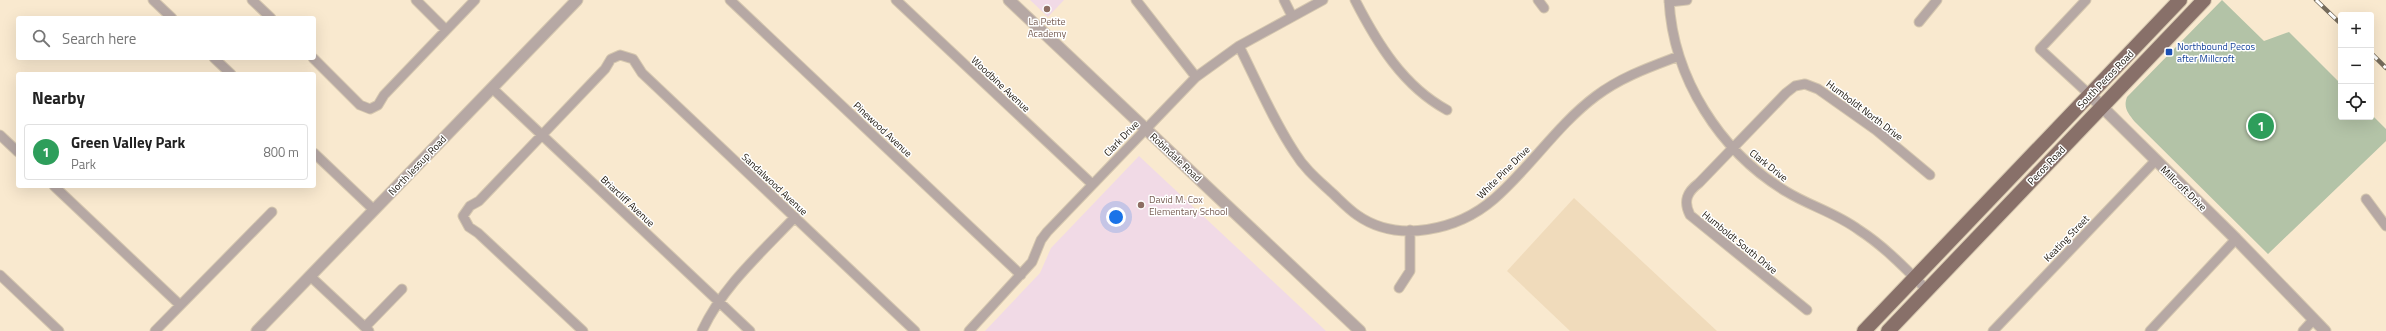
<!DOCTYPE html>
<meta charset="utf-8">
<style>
body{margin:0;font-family:"Titillium Web",sans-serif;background:#f6f6f6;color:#222}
.controls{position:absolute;right:12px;top:12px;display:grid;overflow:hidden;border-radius:4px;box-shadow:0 4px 16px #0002}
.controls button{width:36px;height:36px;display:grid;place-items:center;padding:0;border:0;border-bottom:1px solid #e0e0e0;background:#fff;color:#222;font:20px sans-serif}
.you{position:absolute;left:1116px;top:217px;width:14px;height:14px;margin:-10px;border:3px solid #fff;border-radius:50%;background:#1a73e8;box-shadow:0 0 0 6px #1a73e833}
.badge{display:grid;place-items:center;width:26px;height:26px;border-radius:50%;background:#111827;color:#fff;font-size:13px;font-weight:700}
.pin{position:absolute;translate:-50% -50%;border:2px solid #fff;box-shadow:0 1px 4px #0006}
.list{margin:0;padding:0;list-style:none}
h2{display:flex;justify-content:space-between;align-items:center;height:52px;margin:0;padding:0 16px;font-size:17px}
h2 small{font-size:13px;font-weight:400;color:#767676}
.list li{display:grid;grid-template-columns:26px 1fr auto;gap:12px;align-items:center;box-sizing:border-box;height:56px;margin:0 8px 8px;padding:0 8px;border:1px solid #e0e0e0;border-radius:4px}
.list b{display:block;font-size:15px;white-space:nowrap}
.list p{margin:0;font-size:13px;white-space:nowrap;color:#767676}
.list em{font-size:13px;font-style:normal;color:#767676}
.icon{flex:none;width:22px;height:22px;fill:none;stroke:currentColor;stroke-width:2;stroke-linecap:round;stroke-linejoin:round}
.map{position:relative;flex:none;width:2386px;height:331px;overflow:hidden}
.search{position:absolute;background:#fff;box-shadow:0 4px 16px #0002;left:16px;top:16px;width:300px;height:44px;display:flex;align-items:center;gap:10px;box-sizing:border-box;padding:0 14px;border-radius:4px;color:#767676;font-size:15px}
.panel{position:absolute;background:#fff;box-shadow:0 4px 16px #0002;left:16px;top:72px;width:300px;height:116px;border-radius:4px}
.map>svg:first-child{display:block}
.built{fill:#f0dbbb}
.education{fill:#f1dae6}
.park{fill:#b3c3a7}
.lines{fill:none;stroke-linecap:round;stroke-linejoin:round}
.minor-casing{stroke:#d5c7af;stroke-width:11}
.tertiary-casing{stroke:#d5c7af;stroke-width:13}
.primary-casing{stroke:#d5c7af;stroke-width:16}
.minor{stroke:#b6a8a4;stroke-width:9}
.tertiary{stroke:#b6a8a4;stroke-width:11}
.primary{stroke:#887069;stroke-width:14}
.rail-casing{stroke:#756b5b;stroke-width:4.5}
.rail{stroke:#fff;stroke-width:3;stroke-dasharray:9;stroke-linecap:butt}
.education-dot{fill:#8d6e63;stroke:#fff;stroke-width:1.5}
.transit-dot{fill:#1a4fb4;stroke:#fff;stroke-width:1.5}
.labels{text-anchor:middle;stroke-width:3;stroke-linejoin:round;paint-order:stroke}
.education-label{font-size:10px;fill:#785e54;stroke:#fff}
.transit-label{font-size:10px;fill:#164399;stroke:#fff;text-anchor:start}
.street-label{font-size:10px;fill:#19130a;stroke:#fff}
</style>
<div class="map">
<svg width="2386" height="331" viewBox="0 0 2386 331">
<rect width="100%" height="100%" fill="#f9e9cf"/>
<path class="built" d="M1574,198L1717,331H1570L1507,271Z"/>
<path class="education" d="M1030,0H1064L1048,17Z
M1139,156L1326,331H985L1040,273L1051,248Z"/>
<path class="park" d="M2222,0L2264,41L2289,32L2341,84V117H2371V114L2386,129V141L2268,254L2135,122C2128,113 2123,108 2127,97Z"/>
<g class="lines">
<defs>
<path id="minor" d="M153,0L172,18
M252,0L271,18
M416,0L446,30
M730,0L1021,275
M896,0L1092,184
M1136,0L1196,77
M1284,0L1292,16
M1355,0C1377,43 1403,86 1447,110
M1538,0L1544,8
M1669,0C1673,78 1720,152 1787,192C1810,206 1836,213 1859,230C1884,246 1906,269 1927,290
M2086,0L2040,49L2090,95
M1669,2L1687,0
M1919,22L1937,0
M1239,46C1257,82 1273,120 1295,153C1304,168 1317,179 1330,191C1338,198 1347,208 1357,215C1398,244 1458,230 1494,199C1530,168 1557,125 1596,96C1621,77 1650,67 1679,56
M214,58L231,74
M313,58L360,105L370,109L378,105L384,95L475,0
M492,88L750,331
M0,135L18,152
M314,153L374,210
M54,186L180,305
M2366,199L2386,226
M0,275L59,331
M310,276L369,331
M1399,288L1410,271V230
M1807,310L1690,215C1683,201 1687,192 1699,183L1786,93L1795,86L1805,84L1818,89L1876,130L1930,175
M365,327L402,289
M155,331L272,212
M583,331L478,233L469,227L463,216L470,206L479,201L605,69L611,59L620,55L633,59L642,73L915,331
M702,331C723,286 761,253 795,217
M969,331L1032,262L1041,240L1047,232L1196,77L1239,46L1323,0
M1993,331L2156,160
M2150,331L2236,239
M2303,331L2314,319"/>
<path id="tertiary" d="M1009,0L1360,331
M2090,95L2236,239L2325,331
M257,331L577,0"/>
<path id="primary" d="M1864,331L2180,0
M1888,331L2204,0"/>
</defs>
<use href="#minor" class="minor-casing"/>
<use href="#tertiary" class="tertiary-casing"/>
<use href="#primary" class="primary-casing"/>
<use href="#minor" class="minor"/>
<use href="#tertiary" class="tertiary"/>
<use href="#primary" class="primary"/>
<defs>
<path id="rail" d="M2316,0L2341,24
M2371,53L2386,68"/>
</defs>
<use href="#rail" class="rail-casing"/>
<use href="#rail" class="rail"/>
</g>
<g class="education-dot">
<circle cx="1047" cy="9" r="4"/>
<circle cx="1141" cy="205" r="4"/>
</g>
<rect class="transit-dot" x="2165" y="48" width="8" height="8" rx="2"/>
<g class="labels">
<g class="education-label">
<text x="1047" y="25">La Petite<tspan x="1047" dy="12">Academy</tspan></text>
<text x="1149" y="203" text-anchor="start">David M. Cox<tspan x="1149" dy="12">Elementary School</tspan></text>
</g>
<g class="transit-label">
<text x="2177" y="50">Northbound Pecos<tspan x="2177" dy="12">after Millcroft</tspan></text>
</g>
<g class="street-label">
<text transform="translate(2105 79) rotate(-46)" y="4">South Pecos Road</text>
<text transform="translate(1001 84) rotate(43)" y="4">Woodbine Avenue</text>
<text transform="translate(1865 110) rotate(37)" y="4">Humboldt North Drive</text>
<text transform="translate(883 129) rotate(43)" y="4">Pinewood Avenue</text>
<text transform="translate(1121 138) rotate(-46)" y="4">Clark Drive</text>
<text transform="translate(1176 157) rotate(43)" y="4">Robindale Road</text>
<text transform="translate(417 165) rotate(-46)" y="4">North Jessup Road</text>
<text transform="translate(1769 165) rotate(38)" y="4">Clark Drive</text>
<text transform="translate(2046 165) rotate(-46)" y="4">Pecos Road</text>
<text transform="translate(1503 172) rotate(-45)" y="4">White Pine Drive</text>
<text transform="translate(775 184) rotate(43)" y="4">Sandalwood Avenue</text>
<text transform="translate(2184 188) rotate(44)" y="4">Millcroft Drive</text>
<text transform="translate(628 201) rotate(43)" y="4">Briarcliff Avenue</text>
<text transform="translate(2066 238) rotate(-46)" y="4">Keating Street</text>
<text transform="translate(1740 242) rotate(39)" y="4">Humboldt South Drive</text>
</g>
</g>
</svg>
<div class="controls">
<button>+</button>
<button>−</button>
<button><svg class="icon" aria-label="locate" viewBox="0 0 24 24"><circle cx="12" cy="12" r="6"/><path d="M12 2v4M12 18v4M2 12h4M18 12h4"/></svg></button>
</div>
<div class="you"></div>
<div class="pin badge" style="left:2261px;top:126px;background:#2e9e5b">1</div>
<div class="search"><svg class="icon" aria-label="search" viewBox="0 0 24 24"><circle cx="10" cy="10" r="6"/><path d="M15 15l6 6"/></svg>Search here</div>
<section class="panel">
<h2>Nearby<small></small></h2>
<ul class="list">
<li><span class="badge" style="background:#2e9e5b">1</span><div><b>Green Valley Park</b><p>Park</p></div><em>800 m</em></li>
</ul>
</section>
</div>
